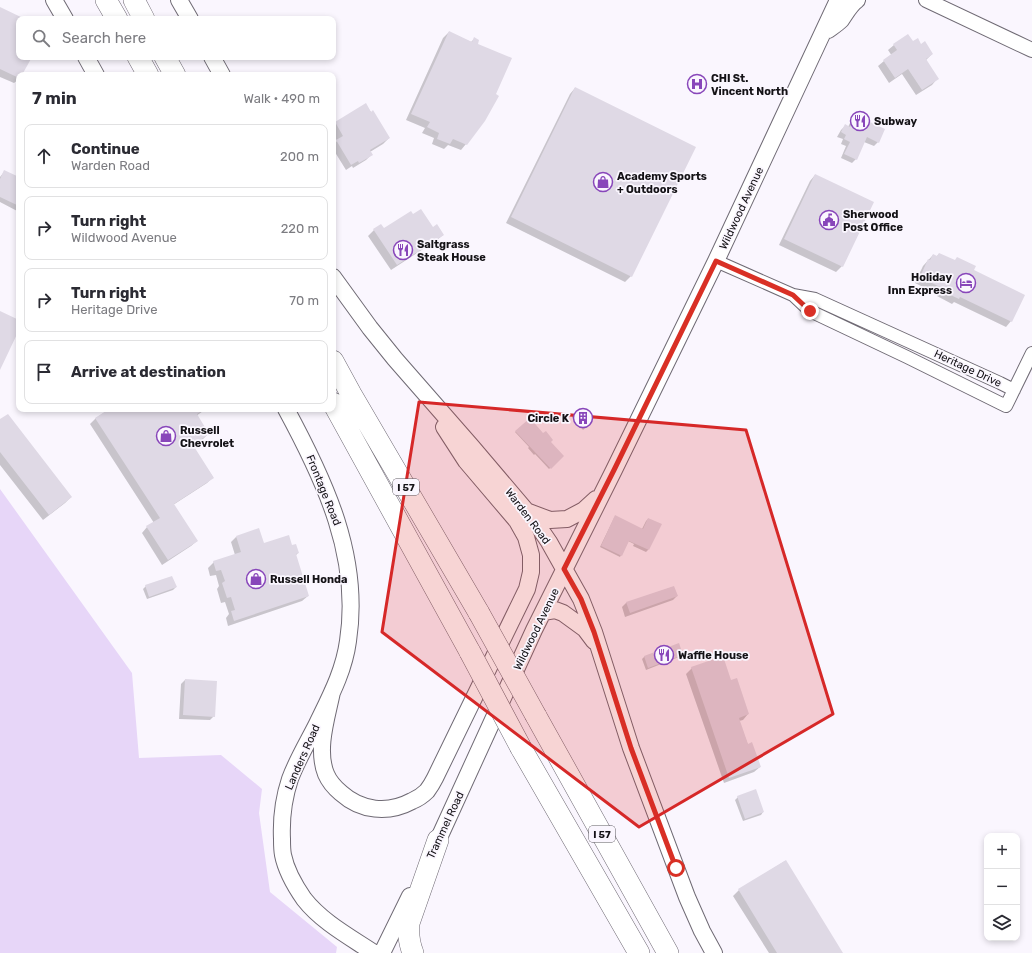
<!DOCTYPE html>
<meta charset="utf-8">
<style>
body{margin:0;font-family:Rubik,sans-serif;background:#f2f2f3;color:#2b2b33}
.controls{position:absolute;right:12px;bottom:12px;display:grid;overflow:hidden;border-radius:8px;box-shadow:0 2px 6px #0003}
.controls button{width:36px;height:36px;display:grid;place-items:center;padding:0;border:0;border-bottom:1px solid #e1e1e2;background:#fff;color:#2b2b33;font:20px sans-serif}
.stop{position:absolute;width:12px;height:12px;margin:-9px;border:3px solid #d93025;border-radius:50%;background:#fff}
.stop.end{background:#d93025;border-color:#fff;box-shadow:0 1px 4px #0008}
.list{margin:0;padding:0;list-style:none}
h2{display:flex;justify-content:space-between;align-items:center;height:52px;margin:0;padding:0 16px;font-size:17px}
h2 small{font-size:13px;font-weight:400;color:#7c7c81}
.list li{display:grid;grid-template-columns:26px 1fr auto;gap:12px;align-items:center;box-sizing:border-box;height:64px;margin:0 8px 8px;padding:0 8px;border:1px solid #e1e1e2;border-radius:8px}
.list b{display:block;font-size:15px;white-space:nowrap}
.list p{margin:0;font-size:13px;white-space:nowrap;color:#7c7c81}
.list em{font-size:13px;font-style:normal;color:#7c7c81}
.icon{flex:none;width:22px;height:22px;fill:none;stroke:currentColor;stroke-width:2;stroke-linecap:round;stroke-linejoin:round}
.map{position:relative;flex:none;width:1032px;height:953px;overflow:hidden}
.search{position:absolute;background:#fff;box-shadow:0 2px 6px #0003;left:16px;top:16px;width:320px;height:44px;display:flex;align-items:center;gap:10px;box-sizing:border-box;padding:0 14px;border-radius:8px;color:#7c7c81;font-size:15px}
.panel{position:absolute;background:#fff;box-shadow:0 2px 6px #0003;left:16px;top:72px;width:320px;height:340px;border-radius:8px}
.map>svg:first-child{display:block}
.green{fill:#e7d6f8}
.shadow{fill:#0003}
.building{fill:#dfd9e5}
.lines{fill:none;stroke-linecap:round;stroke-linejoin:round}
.minor-casing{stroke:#6f6a74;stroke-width:14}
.tertiary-casing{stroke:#6f6a74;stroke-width:16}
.secondary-casing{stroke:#6f6a74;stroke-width:18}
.motorway-casing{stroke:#6f6a74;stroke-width:22}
.minor{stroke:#fff;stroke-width:12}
.tertiary{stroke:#fff;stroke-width:14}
.secondary{stroke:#fff;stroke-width:16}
.motorway{stroke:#fff;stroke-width:21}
.motorway-bridge-casing{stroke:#6f6a74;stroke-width:22;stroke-linecap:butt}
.motorway-bridge{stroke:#fff;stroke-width:21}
.route{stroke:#d93025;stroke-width:5}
.marked{fill:#d62828;fill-opacity:0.2;stroke:#d62828;stroke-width:3;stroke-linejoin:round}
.labels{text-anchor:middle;stroke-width:3.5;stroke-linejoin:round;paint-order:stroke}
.shield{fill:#faf6fe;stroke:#59565c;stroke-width:1}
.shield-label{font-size:10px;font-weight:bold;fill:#141216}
.poi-label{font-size:11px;font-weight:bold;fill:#141216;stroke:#faf6fe;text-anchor:start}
.street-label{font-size:11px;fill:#141216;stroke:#faf6fe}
</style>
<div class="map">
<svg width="1032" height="953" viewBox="0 0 1032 953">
<rect width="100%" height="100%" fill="#faf6fe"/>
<path class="green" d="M0,489L132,673L139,758L221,755L262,789L259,813L270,892L337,947L336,953H0Z"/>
<path class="shadow" d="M0,8L23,19H19V57H30L21,75H19V79L14,83L0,77Z
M449,32L471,42L474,39L466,144L461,150L448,145L444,149L432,144L434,138L422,133L425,128L406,120L443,38Z
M912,43L921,45L932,54L926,60L937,79L932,85L916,95L902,74L889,83L878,66L884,61L892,56L888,50L894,45Z
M575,88L631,276L625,282L506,223L570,94Z
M366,105L389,138L383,144L370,152L372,154L366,160L353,168L352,166L346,170L333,149V144L337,141L333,134V125L335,123Z
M855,117L878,142L874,146L864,142L856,159L852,163L841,158L846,146L841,144L843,139L837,137L841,130L845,126L848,127L851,121Z
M4,172L19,179V212L0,202V177Z
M815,175L842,266L836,272L779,245L810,181Z
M383,229H432L443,235L437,240L391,270L368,236L374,230Z
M939,254L973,271L1011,321L1006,327L954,302L952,304L937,296V294L915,283L923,266L933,255L936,257Z
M110,409H206L196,416L208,434L202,440L192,446L213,477L207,483L173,505L197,541L191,546L162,565L142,533L147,527L154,523L90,424L96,418Z
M579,410L591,423L583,430L572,417Z
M530,419L562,456L549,469L535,454L534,455L528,448L529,447L515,432Z
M0,421L71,497L65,503L43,520L0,465Z
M614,518L642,529L646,521L648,519V550L646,552L633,546L634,544L628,541L620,557L600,547Z
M236,537L263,545L291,546L298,553L295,556L308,596L302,601L228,626L226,618L229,614L225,602L221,603L217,589L219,586L216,575L210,576L208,568L214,562L235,555L231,542Z
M146,586L176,587L173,590L147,599L143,589Z
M673,587L677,596L673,600L625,617L622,607L626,603Z
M682,655L679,657L646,670L642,659L645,656Z
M692,668L730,681L748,714L743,720L739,721L748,745L760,767L754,772L724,783L686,674Z
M185,680L214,716L210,720L179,719L181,684Z
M738,797L763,812L761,815L743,821L735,800Z
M785,861L842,953H769L733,896L739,890Z"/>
<path class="building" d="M0,7L25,19H19V57H32L22,75H19V78L0,69Z
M449,31L472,42L474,37L479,40L478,44L512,58L496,94L499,96L485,121L467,145L453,139L450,144L437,139L439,133L427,127L430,122L411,114Z
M908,34L913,41L918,38L921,44L925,41L933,54L926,59L939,79L922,90L908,69L895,78L883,60L897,50L893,44Z
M575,87L696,147L632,277L511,217Z
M366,103L371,112L373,110L390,138L370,150L373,155L359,163L358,161L351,165L336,140L343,136L335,122Z
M855,115L885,129L879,143L867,137L857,160L844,154L850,142L844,139L846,135L841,132L845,124L850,127Z
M4,170L19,177V206L0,197V179Z
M815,174L874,202L843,267L784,239Z
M421,209L433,227L437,224L444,235L397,265L373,229L381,224L384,228L411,211L413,214Z
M939,253L955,260L957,257L976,266L974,270L1025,295L1012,322L960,297L959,299L942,291V288L920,277L928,259L930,260L933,254L937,256Z
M0,311L19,320V330L0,370Z
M580,408L592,423L587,428L574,414Z
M109,409H205L197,414L209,434L193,445L214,478L174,504L198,541L168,560L146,526L160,518L95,418Z
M8,414L72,497L49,515L0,452V419Z
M530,418L543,433L546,431L553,440L551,442L564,456L551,469L515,431Z
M615,515L643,529L648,518L662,524L649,550L629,541L622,556L601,546Z
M259,528L264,543L289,535L292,545L296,544L299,553L296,554L309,596L234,621L231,611L235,610L231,597L227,598L222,583L225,581L221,570L216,571L213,561L241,552L236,536Z
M172,576L177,587L149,597L145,585Z
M674,586L678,596L630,613L626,602Z
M679,643L683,655L648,668L644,656Z
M723,656L731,680L737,678L749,714L739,718L748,744L752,742L761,767L729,778L691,667Z
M185,679L217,681L215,717L183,715Z
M756,789L764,812L745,819L737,796Z
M786,860L843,953H777L738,889Z"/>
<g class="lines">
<defs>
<path id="minor" d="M716,261L793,295L815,299L1000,383L1014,390
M793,295L810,311L907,357L1006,406L1032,353"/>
<path id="tertiary" d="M926,0L1032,50"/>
<path id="secondary" d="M54,0L65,19
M179,0L190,19
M828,30C832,27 837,24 841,20C846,13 850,5 857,0
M86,57L96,75
M212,57L222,75
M333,277L370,328L395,359L472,447L534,520L549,542L581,599L594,632L631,748L687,897L702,931L714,953
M286,409C325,481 361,557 348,641C344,671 330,697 317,724C308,742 297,760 290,779C283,800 281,817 282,839C282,844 282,850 283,855C286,870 295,886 304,899C322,922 350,937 374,953
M526,511L550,520L567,519L584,510L596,499
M543,612L555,610L563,613L585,629L594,641
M332,692C327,717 316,749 326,774C329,781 335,788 341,793C361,811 388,814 412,801C417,799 423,795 427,791C430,787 433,782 435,778L527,589L531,572V555L526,537L517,521L466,461L444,427
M433,851L534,630L614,470L716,261L838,0
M382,953L410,896"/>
<path id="motorway" d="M106,0L117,19
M134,0L144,19
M138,57L148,75
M165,57L175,75
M333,361L351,394L479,613
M333,403L470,652
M536,716L668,953
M521,748L639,953
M413,953C409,943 408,934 409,923L438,840"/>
</defs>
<use href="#minor" class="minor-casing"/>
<use href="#tertiary" class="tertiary-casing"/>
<use href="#secondary" class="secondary-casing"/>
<use href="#motorway" class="motorway-casing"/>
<use href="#minor" class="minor"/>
<use href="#tertiary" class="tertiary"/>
<use href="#secondary" class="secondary"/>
<use href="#motorway" class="motorway"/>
<defs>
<path id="motorway-bridge" d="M479,613L536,716
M470,652L521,748"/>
</defs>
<use href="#motorway-bridge" class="motorway-bridge-casing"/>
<use href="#motorway-bridge" class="motorway-bridge"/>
</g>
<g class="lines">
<path class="route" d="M676,868L631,748L594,632L581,599L564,569L614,470L716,261L793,295L810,311"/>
</g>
<path class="marked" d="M419,402L746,430L833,714L639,827L382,632Z"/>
<defs>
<symbol id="hospital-ring" viewBox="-11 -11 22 22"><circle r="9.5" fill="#faf6fe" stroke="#8846ba" stroke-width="1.5"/><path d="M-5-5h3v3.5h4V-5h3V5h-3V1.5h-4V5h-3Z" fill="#8846ba"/></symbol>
<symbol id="restaurant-ring" viewBox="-11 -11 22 22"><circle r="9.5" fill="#faf6fe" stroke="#8846ba" stroke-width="1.5"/><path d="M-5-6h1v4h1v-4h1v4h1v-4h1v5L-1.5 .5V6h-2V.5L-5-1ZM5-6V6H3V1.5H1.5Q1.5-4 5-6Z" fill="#8846ba"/></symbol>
<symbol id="shop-ring" viewBox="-11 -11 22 22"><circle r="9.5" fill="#faf6fe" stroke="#8846ba" stroke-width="1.5"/><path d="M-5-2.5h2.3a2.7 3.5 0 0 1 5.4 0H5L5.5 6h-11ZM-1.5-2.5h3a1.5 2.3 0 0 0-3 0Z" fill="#8846ba"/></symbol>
<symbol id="civic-ring" viewBox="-11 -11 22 22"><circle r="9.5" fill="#faf6fe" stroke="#8846ba" stroke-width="1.5"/><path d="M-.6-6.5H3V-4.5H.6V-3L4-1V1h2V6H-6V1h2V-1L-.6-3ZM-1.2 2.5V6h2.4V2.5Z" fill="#8846ba"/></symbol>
<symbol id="hotel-ring" viewBox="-11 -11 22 22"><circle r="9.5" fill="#faf6fe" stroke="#8846ba" stroke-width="1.5"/><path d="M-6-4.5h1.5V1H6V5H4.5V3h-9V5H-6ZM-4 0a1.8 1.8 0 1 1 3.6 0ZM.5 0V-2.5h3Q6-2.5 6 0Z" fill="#8846ba"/></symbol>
<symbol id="building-ring" viewBox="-11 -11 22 22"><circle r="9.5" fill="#faf6fe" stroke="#8846ba" stroke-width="1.5"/><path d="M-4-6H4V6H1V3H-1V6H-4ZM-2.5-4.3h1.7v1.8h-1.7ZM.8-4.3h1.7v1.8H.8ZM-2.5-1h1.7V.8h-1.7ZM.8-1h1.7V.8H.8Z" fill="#8846ba"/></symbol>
</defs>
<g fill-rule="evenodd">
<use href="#hospital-ring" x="686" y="73" width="22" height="22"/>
<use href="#restaurant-ring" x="849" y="110" width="22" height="22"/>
<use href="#shop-ring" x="592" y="171" width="22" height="22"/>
<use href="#civic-ring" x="818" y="209" width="22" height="22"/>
<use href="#restaurant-ring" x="392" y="239" width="22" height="22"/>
<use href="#hotel-ring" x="955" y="272" width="22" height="22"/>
<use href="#building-ring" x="572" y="407" width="22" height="22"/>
<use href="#shop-ring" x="155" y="425" width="22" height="22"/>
<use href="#shop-ring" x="245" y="568" width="22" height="22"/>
<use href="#restaurant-ring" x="653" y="644" width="22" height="22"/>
</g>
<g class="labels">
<g class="shield">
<rect x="393" y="479" width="26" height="16" rx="3"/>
<rect x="589" y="826" width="26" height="16" rx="3"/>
</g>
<g class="shield-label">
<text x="406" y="491">I 57</text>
<text x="602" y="838">I 57</text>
</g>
<g class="poi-label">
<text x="711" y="82">CHI St.<tspan x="711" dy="13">Vincent North</tspan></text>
<text x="874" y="125">Subway</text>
<text x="617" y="180">Academy Sports<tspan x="617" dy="13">+ Outdoors</tspan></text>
<text x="843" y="218">Sherwood<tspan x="843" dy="13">Post Office</tspan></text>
<text x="417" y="248">Saltgrass<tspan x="417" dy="13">Steak House</tspan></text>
<text x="952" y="281" text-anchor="end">Holiday<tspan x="952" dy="13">Inn Express</tspan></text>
<text x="569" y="422" text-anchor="end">Circle K</text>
<text x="180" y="434">Russell<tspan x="180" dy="13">Chevrolet</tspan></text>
<text x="270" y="583">Russell Honda</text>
<text x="678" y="659">Waffle House</text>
</g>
<g class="street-label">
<text transform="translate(741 208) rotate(-65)" y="4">Wildwood Avenue</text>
<text transform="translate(968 368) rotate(25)" y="4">Heritage Drive</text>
<text transform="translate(324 490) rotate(68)" y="4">Frontage Road</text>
<text transform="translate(528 516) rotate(53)" y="4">Warden Road</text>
<text transform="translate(536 629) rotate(-64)" y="4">Wildwood Avenue</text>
<text transform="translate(302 757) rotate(-66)" y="4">Landers Road</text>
<text transform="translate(445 825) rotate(-65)" y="4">Trammel Road</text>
</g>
</g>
</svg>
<div class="controls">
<button>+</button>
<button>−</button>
<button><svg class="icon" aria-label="layers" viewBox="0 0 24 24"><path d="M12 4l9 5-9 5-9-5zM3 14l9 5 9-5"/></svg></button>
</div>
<div class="stop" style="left:676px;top:868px"></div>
<div class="stop end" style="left:810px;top:311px"></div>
<div class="search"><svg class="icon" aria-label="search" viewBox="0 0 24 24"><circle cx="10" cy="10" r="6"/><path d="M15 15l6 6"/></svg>Search here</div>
<section class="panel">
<h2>7 min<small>Walk · 490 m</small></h2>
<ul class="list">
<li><svg class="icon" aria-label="ahead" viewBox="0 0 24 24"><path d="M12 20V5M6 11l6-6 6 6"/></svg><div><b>Continue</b><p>Warden Road</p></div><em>200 m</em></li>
<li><svg class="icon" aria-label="right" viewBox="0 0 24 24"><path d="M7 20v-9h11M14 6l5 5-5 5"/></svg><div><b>Turn right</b><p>Wildwood Avenue</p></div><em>220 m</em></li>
<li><svg class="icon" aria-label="right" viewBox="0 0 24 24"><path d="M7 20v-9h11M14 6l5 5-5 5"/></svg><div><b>Turn right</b><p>Heritage Drive</p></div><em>70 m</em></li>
<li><svg class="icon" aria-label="arrive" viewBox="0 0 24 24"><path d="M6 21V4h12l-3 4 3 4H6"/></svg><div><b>Arrive at destination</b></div></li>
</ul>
</section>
</div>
